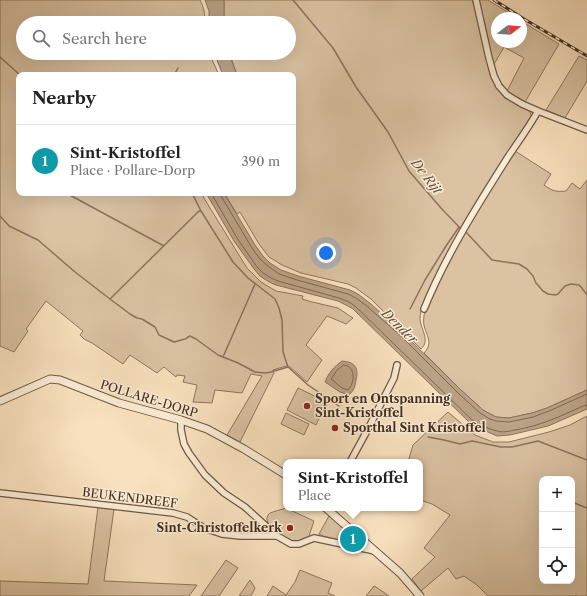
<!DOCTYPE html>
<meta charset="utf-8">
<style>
body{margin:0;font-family:"Libre Caslon Text",serif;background:#f6f6f6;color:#222}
.controls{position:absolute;right:12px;bottom:12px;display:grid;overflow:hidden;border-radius:8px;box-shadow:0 4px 16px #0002}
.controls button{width:36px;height:36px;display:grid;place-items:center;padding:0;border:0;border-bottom:1px solid #e0e0e0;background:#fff;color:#222;font:20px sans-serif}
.compass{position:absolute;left:491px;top:12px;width:36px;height:36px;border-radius:50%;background:#fff;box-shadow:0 4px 16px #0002;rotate:73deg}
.you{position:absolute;left:326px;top:253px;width:14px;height:14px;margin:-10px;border:3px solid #fff;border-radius:50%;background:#1a73e8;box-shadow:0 0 0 6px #1a73e833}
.badge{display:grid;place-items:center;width:26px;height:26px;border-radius:50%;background:#d93025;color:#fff;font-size:13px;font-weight:700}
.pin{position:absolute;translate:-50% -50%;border:2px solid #fff;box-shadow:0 1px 4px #0006}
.popup{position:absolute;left:283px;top:459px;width:140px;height:52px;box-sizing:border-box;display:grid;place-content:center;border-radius:8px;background:#fff;filter:drop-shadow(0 1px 3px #0005);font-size:13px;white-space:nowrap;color:#767676}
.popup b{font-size:15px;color:#222}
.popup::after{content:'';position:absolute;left:50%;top:100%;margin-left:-8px;border:8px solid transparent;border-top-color:#fff}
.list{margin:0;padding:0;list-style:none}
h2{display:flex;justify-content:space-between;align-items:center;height:52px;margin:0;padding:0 16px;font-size:17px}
h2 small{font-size:13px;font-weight:400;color:#767676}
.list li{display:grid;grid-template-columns:26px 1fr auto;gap:12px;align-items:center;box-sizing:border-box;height:72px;padding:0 16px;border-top:1px solid #e0e0e0}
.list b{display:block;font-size:15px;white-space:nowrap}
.list p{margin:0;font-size:13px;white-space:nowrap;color:#767676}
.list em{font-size:13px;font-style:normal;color:#767676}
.icon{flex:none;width:22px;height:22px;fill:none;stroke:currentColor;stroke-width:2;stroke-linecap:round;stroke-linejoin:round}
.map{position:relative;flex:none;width:587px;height:596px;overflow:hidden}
.search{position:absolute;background:#fff;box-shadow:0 4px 16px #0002;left:16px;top:16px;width:280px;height:44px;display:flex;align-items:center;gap:10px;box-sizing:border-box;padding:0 14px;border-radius:22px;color:#767676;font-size:15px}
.panel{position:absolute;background:#fff;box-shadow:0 4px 16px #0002;left:16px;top:72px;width:280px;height:124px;border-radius:8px}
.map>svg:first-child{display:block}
.green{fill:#dac2a3;stroke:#8e775f;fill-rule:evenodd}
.water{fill:#bba387;stroke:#8b735c}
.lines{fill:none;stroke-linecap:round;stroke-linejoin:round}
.shore{stroke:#7e6851;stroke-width:1}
.stream{stroke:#8b735c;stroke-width:1.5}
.minor-casing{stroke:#705944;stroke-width:8}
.tertiary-casing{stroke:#705944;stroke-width:9}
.minor{stroke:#fbecd5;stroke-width:5.5}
.tertiary{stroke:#fbecd5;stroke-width:7}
.rail-casing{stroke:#422c1b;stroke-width:3}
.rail{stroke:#fbecd5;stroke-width:1.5;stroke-dasharray:4.5;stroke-linecap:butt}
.poi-dot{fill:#8f2418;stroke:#fbecd5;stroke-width:1.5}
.labels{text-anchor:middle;stroke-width:3;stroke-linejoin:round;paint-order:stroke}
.street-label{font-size:12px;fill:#422c1b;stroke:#fbecd5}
.poi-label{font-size:12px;font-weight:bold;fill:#422c1b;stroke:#fbecd5;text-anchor:start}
.water-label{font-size:13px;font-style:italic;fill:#66503b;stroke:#fbecd5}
</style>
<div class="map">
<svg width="587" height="596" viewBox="0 0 587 596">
<rect width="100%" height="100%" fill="#f9e1bf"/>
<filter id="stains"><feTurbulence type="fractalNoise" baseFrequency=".005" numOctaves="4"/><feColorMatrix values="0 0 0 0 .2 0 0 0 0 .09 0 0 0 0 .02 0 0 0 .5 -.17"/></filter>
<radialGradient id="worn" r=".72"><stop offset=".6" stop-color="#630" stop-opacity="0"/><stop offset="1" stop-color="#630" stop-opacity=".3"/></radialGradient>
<path class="green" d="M0,0H200C204,7 205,15 205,23H23V53H209L219,75H19V193H201L210,208L247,268L261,282L276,291L303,296L302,299L312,302L338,308L353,318L346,324L327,316L306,345L322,360L307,382L290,367L286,366L273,370L274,373L240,442L227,435L262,376L251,374L242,393L215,390L212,403L193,402L197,385L183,382L185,376L177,375L176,377L164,367L157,373L130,355L123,364L92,343L84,339L80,335L83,331L46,301L26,329L28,331L14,352L0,346Z
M224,0H472L475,7L490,74L496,87L504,95L526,108L529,110L532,117L462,229L423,305C422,309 420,313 420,318C420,329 431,340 421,349L371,299L356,288L348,284L301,273L282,265L269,257L259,244L240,212L237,214L224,193H293V75H237L229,53H289V23H224Z
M478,0H488L517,18H497V42H521V21L559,44L525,102L514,96L507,91L524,58L504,47L493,66L484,22Z
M579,56L587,60V81L565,118L546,110Z
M515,151L551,174L544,185C552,191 556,192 566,191L572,183L580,189L587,180V390L547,408L532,413L509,418L496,417L492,415L483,410L461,390L424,353C434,342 426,336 424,325C423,322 424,318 424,315L450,258L465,231Z
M298,388L327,402L316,425L287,410Z
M448,412L475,435L493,442H509L549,432L570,425L587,416V596H578L576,595L575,596H488L477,585L464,576L456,579L448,568L421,591L412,579L435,557L424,548L450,515L432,504L420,500V462H408L413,445ZM542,479H572V581H542Z
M286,413L309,424L304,435L281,424Z
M98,507L114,509L104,581L197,585L189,596H0V581L88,584Z
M286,508L314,521L308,539L296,543C291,541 285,539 281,536C274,532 261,520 270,513C274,511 281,510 286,508Z
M330,514L363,545L362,546L323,536L319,534Z
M226,560L238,568L219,596H201Z
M300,570L332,583L328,593L335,596H267L273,586L286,595L295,582Z
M250,580L255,588L251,596H239Z
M374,586L376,587L389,596H366Z"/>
<path class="water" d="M205,0H224V23H209V11Z
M214,53H229L237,75H223Z
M206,193H224L255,245L263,256L270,263L281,270L298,276L350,290L358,294L371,304L405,335L461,390L483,410L492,415L496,417L509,418L532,413L547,408L587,390V409L548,426L510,435L497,436L479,428L469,422L353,309L348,306L338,301L276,285L269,282L260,276L254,269L234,241Z
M342,361C355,362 359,368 356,380C355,387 354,390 349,395L340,392L325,382C329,372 334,367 342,361Z"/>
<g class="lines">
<path class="shore" d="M211,193L237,238L257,267L263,273L271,278L278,281L339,298L349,302L355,306L471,419C479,424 488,429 497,431C503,433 509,431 515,430C540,426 561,416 583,406L587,405
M221,193V196L252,248L260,259L268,266L279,274L297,280L348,294L356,298L368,307L403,338L458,393L480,413L490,419L496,421L509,422L533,417L549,411L587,394
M344,365C356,366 355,383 348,390L342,388L331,379L337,370Z"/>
<path class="stream" d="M293,0L333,48L356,87L388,132L409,171L441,208L461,229
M0,57L20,75
M174,75L178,68
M66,193L164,246
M192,193L201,211
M0,216L9,226L38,240L75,272L110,299L130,314L137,318L142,319L155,327L159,335L174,342L185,339L190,336L196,339L218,355L238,363L255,372L265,373L271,372L288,367
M465,231L492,260L519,264L527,269L533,276L536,283L543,291L548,294L555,295L558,294L565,286L571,284L579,285L581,287L587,295
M110,299L199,211H201L233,262L248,278L275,299L279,308L282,320L283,352L288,367L308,385L339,406
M410,309L425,280L446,246L459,227
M223,357L255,284
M428,437L444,440L460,444L472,441L501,447H512L538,441L587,460
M572,502L587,508"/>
<defs>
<path id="minor" d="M476,0L489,58L494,76L499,86L507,95L522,104L538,111L587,130
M424,309C446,255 477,206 508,157C518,142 529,127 538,111
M181,420V430L184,444L189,453L205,475L224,493L245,507L277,536L291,544H299L314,538L375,551
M350,462L368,429L394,378L397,365
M0,493L173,513L187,517L204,528L222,534L240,536H277"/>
<path id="tertiary" d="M0,401L50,379L60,380L119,403L181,420L207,429L244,449L286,475
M326,508L400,573L420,596"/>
</defs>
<use href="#minor" class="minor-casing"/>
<use href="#tertiary" class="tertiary-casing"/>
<use href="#minor" class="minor"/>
<use href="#tertiary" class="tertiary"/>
<defs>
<path id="rail" d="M494,0L524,19L587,56"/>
</defs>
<use href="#rail" class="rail-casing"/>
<use href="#rail" class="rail"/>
</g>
<g class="poi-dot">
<circle cx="307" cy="406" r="4"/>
<circle cx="335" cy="428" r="4"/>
<circle cx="290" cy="528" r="4"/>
</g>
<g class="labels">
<g class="street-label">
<text transform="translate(149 399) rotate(17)" y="4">POLLARE-DORP</text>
<text transform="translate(130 498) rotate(7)" y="4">BEUKENDREEF</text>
</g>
<g class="poi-label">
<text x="315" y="403">Sport en Ontspanning<tspan x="315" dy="14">Sint-Kristoffel</tspan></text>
<text x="343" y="432">Sporthal Sint Kristoffel</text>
<text x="282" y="532" text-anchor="end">Sint-Christoffelkerk</text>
</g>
<g class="water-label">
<text transform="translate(427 176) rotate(52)" y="5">De Rijt</text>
<text transform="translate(400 326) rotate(44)" y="5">Dender</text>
</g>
</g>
<rect width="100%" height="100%" filter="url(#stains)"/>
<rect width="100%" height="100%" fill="url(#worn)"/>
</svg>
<div class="controls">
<button>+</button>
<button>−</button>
<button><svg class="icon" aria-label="locate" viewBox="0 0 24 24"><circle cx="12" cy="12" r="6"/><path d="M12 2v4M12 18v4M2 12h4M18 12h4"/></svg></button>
</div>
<svg class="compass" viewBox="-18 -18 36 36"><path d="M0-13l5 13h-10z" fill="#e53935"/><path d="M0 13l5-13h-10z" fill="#767676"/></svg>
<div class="you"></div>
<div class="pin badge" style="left:353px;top:539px;background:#0f9aa8">1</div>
<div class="popup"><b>Sint-Kristoffel</b>Place</div>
<div class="search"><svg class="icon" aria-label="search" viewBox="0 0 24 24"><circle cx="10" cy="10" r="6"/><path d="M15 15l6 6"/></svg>Search here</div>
<section class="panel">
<h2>Nearby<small></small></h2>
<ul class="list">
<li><span class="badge" style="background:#0f9aa8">1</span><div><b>Sint-Kristoffel</b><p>Place · Pollare-Dorp</p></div><em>390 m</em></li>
</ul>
</section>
</div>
